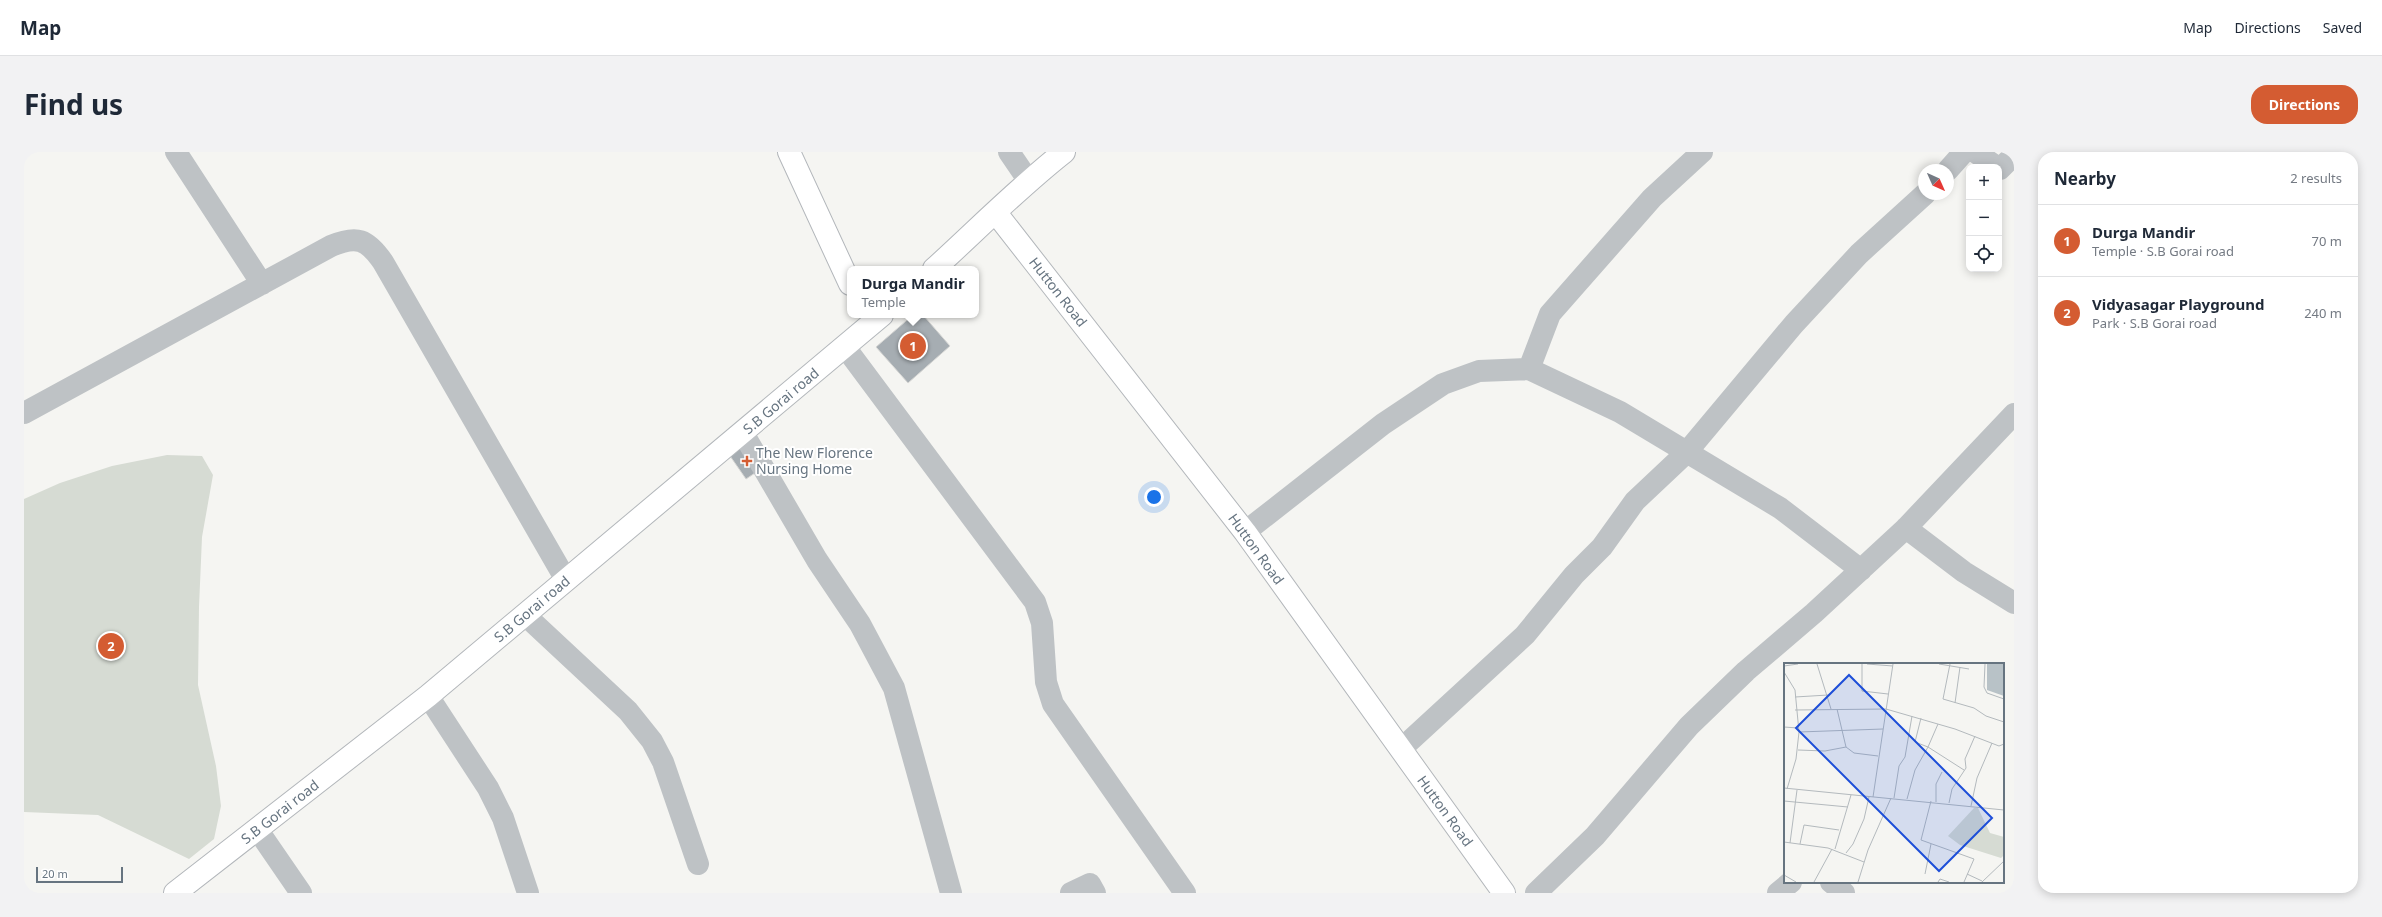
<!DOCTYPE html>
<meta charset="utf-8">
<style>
body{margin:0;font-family:"Noto Sans",sans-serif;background:#f2f2f3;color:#1f2937}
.controls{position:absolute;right:12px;top:12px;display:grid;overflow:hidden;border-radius:8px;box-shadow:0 2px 10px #0003}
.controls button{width:36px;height:36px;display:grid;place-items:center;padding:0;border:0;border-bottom:1px solid #e0e1e3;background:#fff;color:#1f2937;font:20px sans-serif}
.compass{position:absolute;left:1894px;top:12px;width:36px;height:36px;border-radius:50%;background:#fff;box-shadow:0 2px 10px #0003;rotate:135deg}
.scale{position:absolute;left:12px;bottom:10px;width:87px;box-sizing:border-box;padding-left:4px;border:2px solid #667480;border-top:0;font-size:11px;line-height:14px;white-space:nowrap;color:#667480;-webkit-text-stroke:3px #fff;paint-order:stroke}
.you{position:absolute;left:1130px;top:345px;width:14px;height:14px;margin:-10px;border:3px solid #fff;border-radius:50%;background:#1a73e8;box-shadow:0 0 0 6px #1a73e833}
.badge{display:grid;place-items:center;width:26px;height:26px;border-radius:50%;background:#d45c32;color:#fff;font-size:13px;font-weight:700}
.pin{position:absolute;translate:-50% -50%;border:2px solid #fff;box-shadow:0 1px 4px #0006}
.popup{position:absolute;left:823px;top:114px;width:132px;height:52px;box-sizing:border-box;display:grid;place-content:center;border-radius:8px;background:#fff;filter:drop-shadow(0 1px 3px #0005);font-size:13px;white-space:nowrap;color:#747a83}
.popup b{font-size:15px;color:#1f2937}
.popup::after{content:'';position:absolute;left:50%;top:100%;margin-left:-8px;border:8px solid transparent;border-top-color:#fff}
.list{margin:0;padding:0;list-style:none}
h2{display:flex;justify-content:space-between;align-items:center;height:52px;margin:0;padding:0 16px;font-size:17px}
h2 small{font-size:13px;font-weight:400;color:#747a83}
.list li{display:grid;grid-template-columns:26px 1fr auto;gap:12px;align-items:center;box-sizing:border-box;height:72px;padding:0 16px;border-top:1px solid #e0e1e3}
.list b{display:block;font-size:15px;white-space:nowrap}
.list p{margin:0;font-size:13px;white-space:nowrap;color:#747a83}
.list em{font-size:13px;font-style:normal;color:#747a83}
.icon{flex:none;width:22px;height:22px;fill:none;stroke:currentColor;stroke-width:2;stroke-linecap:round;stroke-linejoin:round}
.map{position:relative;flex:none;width:1990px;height:741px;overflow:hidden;border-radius:16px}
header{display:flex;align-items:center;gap:24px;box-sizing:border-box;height:56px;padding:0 20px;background:#fff;border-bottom:1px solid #e0e1e3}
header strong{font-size:19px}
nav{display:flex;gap:22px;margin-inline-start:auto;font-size:14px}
.intro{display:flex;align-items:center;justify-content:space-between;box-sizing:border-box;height:96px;padding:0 24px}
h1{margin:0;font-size:28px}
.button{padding:10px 18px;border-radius:16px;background:#d45c32;color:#fff;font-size:14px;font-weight:700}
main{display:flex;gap:24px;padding:0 24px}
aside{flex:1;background:#fff;border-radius:16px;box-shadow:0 2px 10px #0003}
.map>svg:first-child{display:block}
.green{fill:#d6dbd3}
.building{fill:#a6adb2;stroke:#d6d6d4}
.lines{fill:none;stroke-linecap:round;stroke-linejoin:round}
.secondary-casing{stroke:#b3b7bb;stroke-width:24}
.street{stroke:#bec2c5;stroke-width:22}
.secondary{stroke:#fff;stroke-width:22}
.poi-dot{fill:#d45c32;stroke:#fff;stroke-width:1.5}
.labels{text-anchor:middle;stroke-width:4;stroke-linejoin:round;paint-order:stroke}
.street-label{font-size:14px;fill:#667480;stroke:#fff}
.poi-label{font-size:14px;fill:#667480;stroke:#fff;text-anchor:start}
.inset-road{fill:none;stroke:#b3b9bd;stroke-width:1}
.view{fill:#1d4ed8;fill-opacity:0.15;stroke:#1d4ed8;stroke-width:2}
.inset-edge{fill:none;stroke:#667480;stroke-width:2}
</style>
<header>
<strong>Map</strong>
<nav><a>Map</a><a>Directions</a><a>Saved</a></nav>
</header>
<div class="intro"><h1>Find us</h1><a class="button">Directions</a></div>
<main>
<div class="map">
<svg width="1990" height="741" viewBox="0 0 1990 741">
<rect width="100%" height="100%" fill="#f5f5f2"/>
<path class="green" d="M143,303L178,304L189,323L178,385L175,455L174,533L192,614L197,654L190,687L165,707L74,663L0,660V347L36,331L88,314Z"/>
<path class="building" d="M889,163H899L926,194L884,231L852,195Z
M719,291L737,317L722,327L704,301Z"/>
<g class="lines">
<defs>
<path id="secondary" d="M765,0L826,132
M972,61L1221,380L1480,741
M910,117C953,78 994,36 1040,0
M151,741L404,544L858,163"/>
</defs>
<use href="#secondary" class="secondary-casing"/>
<path class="street" d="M152,0L238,132
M985,0L1004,28
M1951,0L1973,15
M1976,17L1990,3
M1924,18L1940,0
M821,195L1011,450L1018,471L1022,530L1029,552L1161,741
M1505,217L1526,162L1628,46L1678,0
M0,261L307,94C333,83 343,87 359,110L542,428
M719,281L793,408L836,472L870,536L927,741
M1882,376L1940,420L1990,451
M1221,380L1359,272L1419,232L1455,219L1505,217L1596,260L1756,356L1837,418
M501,463L604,559L628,589L639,610L674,712
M404,544L464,636L479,666L504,741
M1377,597L1501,483L1550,423L1578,395L1611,349L1662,301L1770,172L1835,102L1901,42
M233,677L277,741
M1807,730L1820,741
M1047,741L1066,732L1071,741
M1512,741L1571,684L1665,574L1722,519L1790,461L1882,376L1990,262
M1754,741L1767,730"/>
<use href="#secondary" class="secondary"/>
</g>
<path class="poi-dot" d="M721 303h4v4h4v4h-4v4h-4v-4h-4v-4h4z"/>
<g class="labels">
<g class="street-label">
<text transform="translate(1034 140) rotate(52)" y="5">Hutton Road</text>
<text transform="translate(757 249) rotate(-40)" y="5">S.B Gorai road</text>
<text transform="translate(1232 397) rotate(54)" y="5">Hutton Road</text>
<text transform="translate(508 457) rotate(-40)" y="5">S.B Gorai road</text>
<text transform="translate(1421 659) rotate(54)" y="5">Hutton Road</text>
<text transform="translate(256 660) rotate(-38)" y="5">S.B Gorai road</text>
</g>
<g class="poi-label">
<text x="732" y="306">The New Florence<tspan x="732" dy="16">Nursing Home</tspan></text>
</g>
</g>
<g transform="translate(1760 511)">
<rect width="220" height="220" fill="#f5f5f2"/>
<path d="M190,145H194L206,170L220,174V192L217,195L176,182L164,173Z" fill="#d6dbd3"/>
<path d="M203,1H220V33L203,27Z" fill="#b8c2c7"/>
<path class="inset-road" d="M33,1L47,46M78,1V28L104,31M83,1L109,3M155,1L185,6M166,1L159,36L190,45L202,53L220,59M201,1L200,24L203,30L220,36M0,3L14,1M0,9L11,27L15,69L12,96L3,126M11,34L44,32M171,40L176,4M53,46L62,84L70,90L94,93M11,47L102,46L171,66L215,83L220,81M154,61L144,84L180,107M0,64L14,65M15,69L99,66M14,87L41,88L62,84M0,125L220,147M89,134L109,1M110,135L115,103L121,94L128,53M123,136L131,107L144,84L131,79L137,55M0,138L64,144M147,138L137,177L190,196L180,219M152,139V121L158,109M165,140L168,126L182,105L181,96L191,73M187,143L193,115L208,80M0,179L44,185L80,199M6,180L13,127M16,181L20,162L55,167M51,186L67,132M62,190L69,181L80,156L85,134M141,211L147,181M183,211L198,218M0,212L12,219M30,219L48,186M74,219L84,187L107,135M154,219L156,216L165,219M198,219L220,198"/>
<path class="view" d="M65,12L208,155L155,208L12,65Z"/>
<rect width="220" height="220" class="inset-edge"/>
</g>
</svg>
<div class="controls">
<button>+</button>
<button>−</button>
<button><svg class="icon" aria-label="locate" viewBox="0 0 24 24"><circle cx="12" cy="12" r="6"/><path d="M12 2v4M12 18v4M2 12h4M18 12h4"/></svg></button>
</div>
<svg class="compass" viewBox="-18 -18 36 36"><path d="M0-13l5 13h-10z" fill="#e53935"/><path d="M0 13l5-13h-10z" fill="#747a83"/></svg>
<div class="scale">20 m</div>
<div class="you"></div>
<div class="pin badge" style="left:889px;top:194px">1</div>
<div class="popup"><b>Durga Mandir</b>Temple</div>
<div class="pin badge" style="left:87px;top:494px">2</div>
</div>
<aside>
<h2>Nearby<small>2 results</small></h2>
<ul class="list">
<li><span class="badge">1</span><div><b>Durga Mandir</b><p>Temple · S.B Gorai road</p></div><em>70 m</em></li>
<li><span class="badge">2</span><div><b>Vidyasagar Playground</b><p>Park · S.B Gorai road</p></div><em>240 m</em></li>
</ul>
</aside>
</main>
